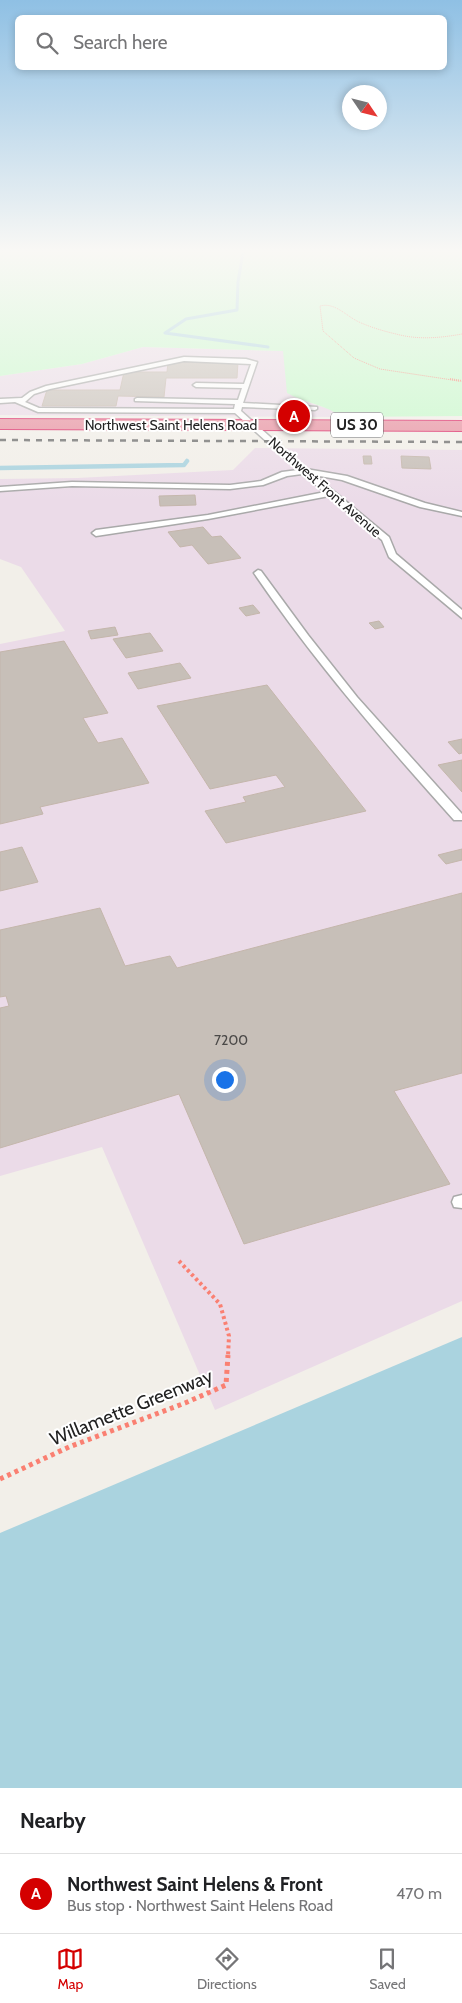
<!DOCTYPE html>
<meta charset="utf-8">
<style>
body{margin:0;font-family:Cabin,sans-serif;background:#f6f6f6;color:#202124}
.compass{position:absolute;left:342px;top:85px;width:45px;height:45px;border-radius:50%;background:#fff;box-shadow:0 2px 8px #0003;rotate:125deg}
.you{position:absolute;left:224px;top:1079px;width:18px;height:18px;margin:-12px;border:4px solid #fff;border-radius:50%;background:#1a73e8;box-shadow:0 0 0 8px #1a73e833}
.badge{display:grid;place-items:center;width:32px;height:32px;border-radius:50%;background:#d40000;color:#fff;font-size:16px;font-weight:700}
.pin{position:absolute;translate:-50% -50%;border:2px solid #fff;box-shadow:0 1px 5px #0006}
.list{margin:0;padding:0;list-style:none}
h2{display:flex;justify-content:space-between;align-items:center;height:65px;margin:0;padding:0 20px;font-size:21px}
h2 small{font-size:16px;font-weight:400;color:#757577}
.list li{display:grid;grid-template-columns:32px 1fr auto;gap:15px;align-items:center;box-sizing:border-box;height:80px;padding:0 20px;border-top:1px solid #e0e0e0}
.list b{display:block;font-size:19px;white-space:nowrap}
.list p{margin:0;font-size:16px;white-space:nowrap;color:#757577}
.list em{font-size:16px;font-style:normal;color:#757577}
.icon{flex:none;width:28px;height:28px;fill:none;stroke:currentColor;stroke-width:2;stroke-linecap:round;stroke-linejoin:round}
.map{position:relative;flex:none;width:462px;height:1788px;overflow:hidden}
.search{position:absolute;background:#fff;box-shadow:0 2px 8px #0003;left:15px;right:15px;top:15px;height:55px;display:flex;align-items:center;gap:12px;box-sizing:border-box;padding:0 18px;border-radius:8px;color:#757577;font-size:19px}
.sheet{height:145px;background:#fff}
nav{display:flex;justify-content:space-around;align-items:center;box-sizing:border-box;height:70px;border-top:1px solid #e0e0e0;background:#fff;font-size:14px;color:#757577}
nav a{display:grid;justify-items:center;gap:2px}
nav .on{color:#d40000}
.map>svg:first-child{display:block}
.industrial{fill:#ebdbe8}
.park{fill:#c8facc}
.water{fill:#aad3df}
.lines{fill:none;stroke-linecap:round;stroke-linejoin:round}
.stream-far1{stroke:#aad3df;stroke-width:3}
.stream{stroke:#aad3df;stroke-width:4.5}
.building{fill:#c7bfb8;stroke:#c4b6ab}
.lane-casing{stroke:#a9a9a9;stroke-width:3}
.highway-casing{stroke:#dc2a67;stroke-width:2}
.path-far3{stroke:#fa8072;stroke-width:1;stroke-dasharray:1 1;stroke-linecap:butt}
.path-far2{stroke:#fa8072;stroke-width:2;stroke-dasharray:1 1;stroke-linecap:butt}
.path-far1{stroke:#fa8072;stroke-width:4;stroke-dasharray:3 3;stroke-linecap:butt}
.path{stroke:#fa8072;stroke-width:5;stroke-dasharray:4 4;stroke-linecap:butt}
.lane{fill:#fff;fill-rule:evenodd}
.highway{fill:#e892a2;fill-rule:evenodd}
.rail{stroke:#707070;stroke-width:2.5;stroke-dasharray:6 6;stroke-linecap:butt}
.labels{text-anchor:middle;stroke-width:4;stroke-linejoin:round;paint-order:stroke}
.far-street-label{font-size:14px;fill:#222;stroke:#fff}
.number-label{font-size:14px;fill:#4b4948}
.shield{fill:#fff;stroke:#646464;stroke-width:1}
.shield-label{font-size:15px;font-weight:bold;fill:#222}
.near-street-label{font-size:19px;fill:#222;stroke:#fff}
</style>
<div class="map">
<svg width="462" height="1788" viewBox="0 0 462 1788">
<rect width="100%" height="100%" fill="#f2efe9"/>
<path class="industrial" d="M143,347L283,351L301,400L333,410L342,417L0,415V376L82,364Z
M255,448L462,450V1301L215,1410L102,1147L0,1176V644L65,631L21,567L0,559V479L77,478L233,470Z"/>
<path class="park" d="M0,252H462V416L342,417C326,405 305,403 287,393L283,351L143,347L82,364L0,376Z"/>
<path class="water" d="M462,1337V1788H0V1533Z"/>
<g class="lines">
<path class="stream-far1" d="M243,252L238,282L237,310L186,319L165,333L268,347"/>
<path class="stream" d="M0,468L184,465L187,461"/>
</g>
<path class="building" d="M168,362H238L237,378H166L164,397L118,396L116,406H42L47,390H120L124,372H167Z
M363,456H371L372,464H364Z
M401,456L429,457L431,469L402,468Z
M195,495L196,505L160,506L159,496Z
M203,527L212,537L221,536L241,558L208,564L192,545L180,547L168,532Z
M253,605L260,613L246,616L239,608Z
M379,621L384,627L375,629L369,623Z
M115,627L118,635L91,639L88,631Z
M150,633L163,651L126,658L113,639Z
M64,641L108,713L83,718L98,743L122,738L149,783L40,807L43,814L0,824V652Z
M180,663L191,678L138,689L128,673Z
M267,685L366,811L226,843L205,811L246,802L243,797L285,787L276,775L210,789L157,706Z
M462,739V753L459,754L448,742Z
M462,760V792L438,765Z
M22,847L38,882L0,891V852Z
M462,849V860L446,864L438,855Z
M462,893V1073L394,1091L450,1184L244,1244L179,1094L0,1148V1008L9,1006L6,996L0,997V930L100,908L125,966L170,956L177,968Z"/>
<g class="lines">
<defs>
<path id="lane" d="M184,357L246,359L257,362L243,403L317,407V409L315,410L242,407L241,411L306,469L347,476L425,503L462,512V516L420,507L342,480L314,475L389,537L396,554L462,610V618L389,557L382,540L329,496L208,519L96,536L92,533L96,530L208,515L325,492L302,474L287,476L263,485L230,489L72,486L0,491V487L72,482L230,485L261,481L282,472L298,470L235,413L38,412L15,402L0,403V399L22,398L30,392L46,386ZM184,361L251,364L244,384L196,383L193,385L196,387L242,388L238,400L137,398L135,399V401L235,404L234,409L39,408L25,402L34,394L50,389Z
M258,570L261,571L308,635L357,697L462,814V820H454C383,741 314,661 254,573Z
M462,1195V1208L454,1207L452,1202L454,1197Z"/>
<path id="highway" d="M0,419L462,421V431L0,429Z"/>
</defs>
<use href="#lane" class="lane-casing"/>
<use href="#highway" class="highway-casing"/>
<path class="path-far3" d="M459,381L380,369L354,358L323,331L320,306C335,302 346,316 359,322C370,327 383,331 396,334C418,340 440,338 462,334"/>
<path class="path-far2" d="M450,379L462,381"/>
<path class="path-far1" d="M179,1261L220,1304L229,1336L228,1356"/>
<path class="path" d="M0,1479L69,1447L185,1403L226,1385L228,1355"/>
<use href="#lane" class="lane"/>
<use href="#highway" class="highway"/>
<path class="rail" d="M0,440L462,442"/>
</g>
<linearGradient id="sky" x2="0" y2="1"><stop stop-color="#8fc0e4"/><stop offset="0.5" stop-color="#f9f8f5"/><stop offset="1" stop-color="#f9f8f5" stop-opacity="0"/></linearGradient>
<rect width="462" height="502" fill="url(#sky)"/>
<g class="labels">
<g class="far-street-label">
<text x="171" y="430">Northwest Saint Helens Road</text>
<text transform="translate(325 487) rotate(41)" y="5">Northwest Front Avenue</text>
</g>
<g class="number-label">
<text x="231" y="1045">7200</text>
</g>
<rect class="shield" x="331" y="412.5" width="52" height="25" rx="4"/>
<g class="shield-label">
<text x="357" y="430">US 30</text>
</g>
<g class="near-street-label">
<text transform="translate(131 1407) rotate(-22)" y="7">Willamette Greenway</text>
</g>
</g>
</svg>
<svg class="compass" viewBox="-18 -18 36 36"><path d="M0-13l5 13h-10z" fill="#e53935"/><path d="M0 13l5-13h-10z" fill="#757577"/></svg>
<div class="you"></div>
<div class="pin badge" style="left:294px;top:416px">A</div>
<div class="search"><svg class="icon" aria-label="search" viewBox="0 0 24 24"><circle cx="10" cy="10" r="6"/><path d="M15 15l6 6"/></svg>Search here</div>
</div>
<section class="sheet">
<h2>Nearby<small></small></h2>
<ul class="list">
<li><span class="badge">A</span><div><b>Northwest Saint Helens &amp; Front</b><p>Bus stop · Northwest Saint Helens Road</p></div><em>470 m</em></li>
</ul>
</section>
<nav>
<a class="on"><svg class="icon" aria-label="map" viewBox="0 0 24 24"><path d="M3 6l6-2 6 2 6-2v14l-6 2-6-2-6 2zM9 4v14M15 6v14"/></svg>Map</a>
<a><svg class="icon" aria-label="directions" viewBox="0 0 24 24"><path d="M12 3l9 9-9 9-9-9zM9 14v-3h6M13 9l2 2-2 2"/></svg>Directions</a>
<a><svg class="icon" aria-label="saved" viewBox="0 0 24 24"><path d="M7 4h10v16l-5-4-5 4z"/></svg>Saved</a>
</nav>
